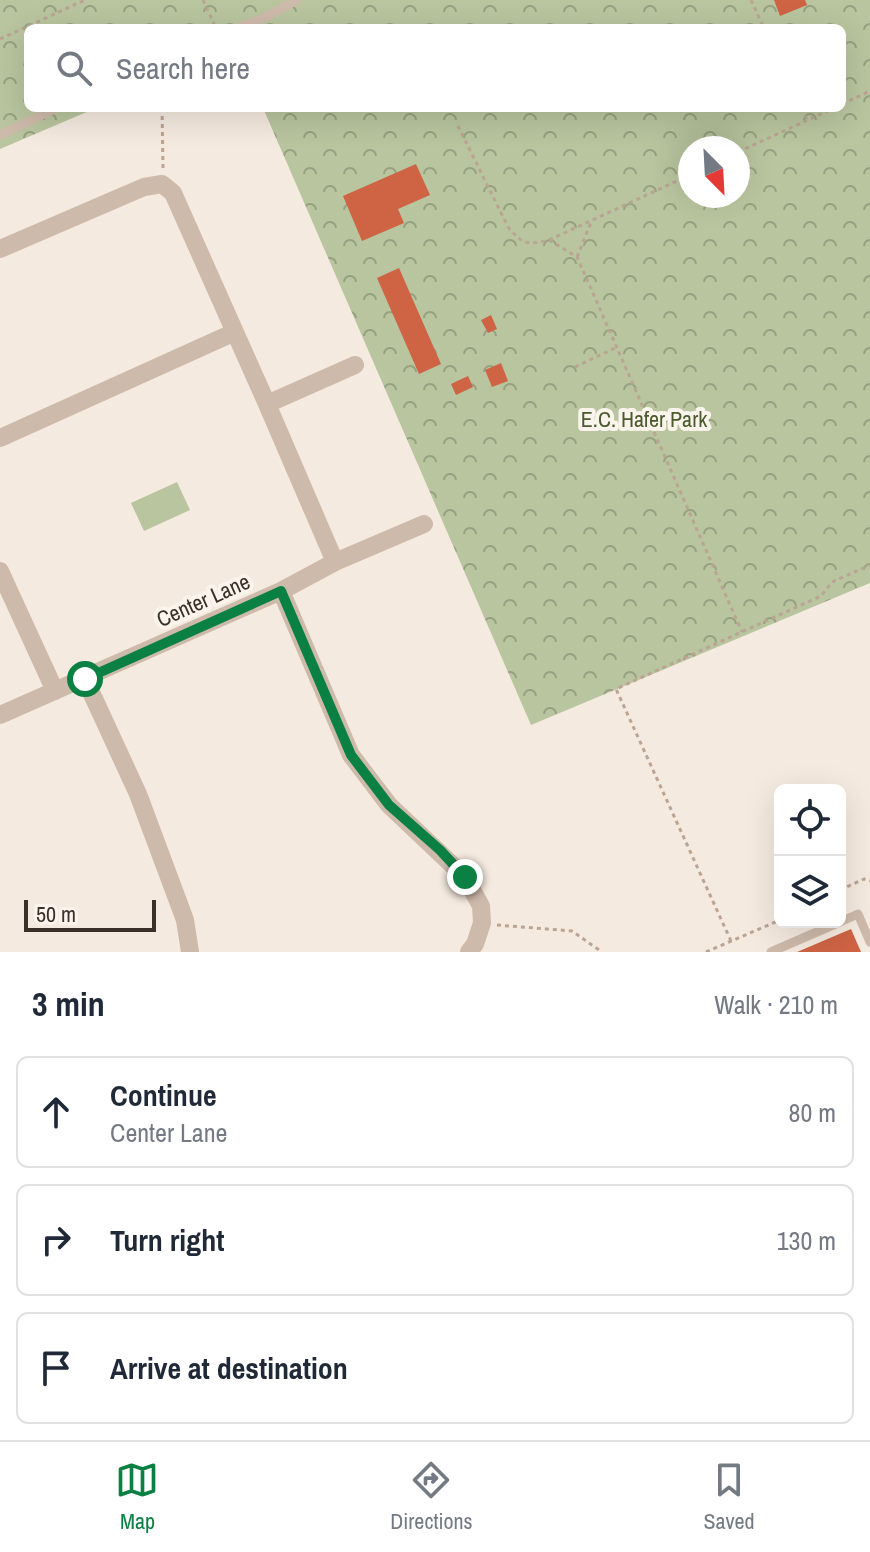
<!DOCTYPE html>
<meta charset="utf-8">
<style>
body{margin:0;font-family:"Archivo Narrow",sans-serif;background:#f2f2f3;color:#1f2937}
.controls{position:absolute;right:24px;bottom:24px;display:grid;overflow:hidden;border-radius:12px;box-shadow:0 8px 32px #0002}
.controls button{width:72px;height:72px;display:grid;place-items:center;padding:0;border:0;border-bottom:2px solid #e0e1e3;background:#fff;color:#1f2937;font:40px sans-serif}
.compass{position:absolute;left:678px;top:136px;width:72px;height:72px;border-radius:50%;background:#fff;box-shadow:0 8px 32px #0002;rotate:156deg}
.scale{position:absolute;left:24px;bottom:20px;width:132px;box-sizing:border-box;padding-left:8px;border:4px solid #3b2f2a;border-top:0;font-size:22px;line-height:28px;white-space:nowrap;color:#3b2f2a;-webkit-text-stroke:6px #fbf4ec;paint-order:stroke}
.stop{position:absolute;width:24px;height:24px;margin:-18px;border:6px solid #0b8043;border-radius:50%;background:#fff}
.stop.end{background:#0b8043;border-color:#fff;box-shadow:0 2px 8px #0008}
.list{margin:0;padding:0;list-style:none}
h2{display:flex;justify-content:space-between;align-items:center;height:104px;margin:0;padding:0 32px;font-size:34px}
h2 small{font-size:26px;font-weight:400;color:#747a83}
.list li{display:grid;grid-template-columns:52px 1fr auto;gap:24px;align-items:center;box-sizing:border-box;height:112px;margin:0 16px 16px;padding:0 16px;border:2px solid #e0e1e3;border-radius:12px}
.list b{display:block;font-size:30px;white-space:nowrap}
.list p{margin:0;font-size:26px;white-space:nowrap;color:#747a83}
.list em{font-size:26px;font-style:normal;color:#747a83}
.icon{flex:none;width:44px;height:44px;fill:none;stroke:currentColor;stroke-width:2;stroke-linecap:round;stroke-linejoin:round}
.map{position:relative;flex:none;width:870px;height:952px;overflow:hidden}
.search{position:absolute;background:#fff;box-shadow:0 8px 32px #0002;left:24px;right:24px;top:24px;height:88px;display:flex;align-items:center;gap:20px;box-sizing:border-box;padding:0 28px;border-radius:12px;color:#747a83;font-size:30px}
.sheet{height:488px;background:#fff}
nav{display:flex;justify-content:space-around;align-items:center;box-sizing:border-box;height:112px;border-top:2px solid #e0e1e3;background:#fff;font-size:22px;color:#747a83}
nav a{display:grid;justify-items:center;gap:4px}
nav .on{color:#0b8043}
.map>svg:first-child{display:block}
.green{fill:#b8c59e}
.park{fill:url(#park-crowns);fill-rule:evenodd}
.building{fill:#ce6444}
.lines{fill:none;stroke-linecap:round;stroke-linejoin:round}
.path{stroke:#baa494;stroke-width:3;stroke-dasharray:4 4;stroke-linecap:butt}
.lane{stroke:#cebaaa;stroke-width:9}
.street{stroke:#cebaaa;stroke-width:18}
.route{stroke:#0b8043;stroke-width:10}
.labels{text-anchor:middle;stroke-width:8;stroke-linejoin:round;paint-order:stroke}
.park-label{font-size:22px;fill:#4a5b2c;stroke:#fbf4ec}
.street-label{font-size:22px;fill:#3b2f2a;stroke:#fbf4ec}
</style>
<div class="map">
<svg width="870" height="952" viewBox="0 0 870 952">
<defs>
<pattern id="park-crowns" width="20" height="18" patternUnits="userSpaceOnUse" patternTransform="scale(2)"><rect width="20" height="18" fill="#b8c59e"/><path d="M2 6a3 3 0 1 1 6 0M12 15a3 3 0 1 1 6 0" fill="none" stroke="#97a081"/></pattern>
</defs>
<rect width="100%" height="100%" fill="#f5eadf"/>
<path class="green" d="M177,482L190,510L144,531L131,503Z"/>
<path class="park" d="M0,0H870V583L531,725L263,108H842V28H28V108H96L0,149ZM690,148H738V196H690Z"/>
<path class="building" d="M774,0H805L807,5L780,16Z
M416,164L430,195L398,209L404,223L362,241L343,196Z
M399,268L441,364L419,374L377,278Z
M491,315L497,329L488,333L481,320Z
M501,363L508,381L492,387L485,370Z
M468,376L473,387L456,395L451,384Z
M851,929L861,952H797Z"/>
<g class="lines">
<path class="path" d="M203,0L216,28
M751,0L764,28
M0,39L85,0
M842,104L870,91
M162,108L163,168
M802,108L807,120
M458,126L508,227C523,245 527,245 549,240L690,175
M738,152L834,108
M549,240L577,257L742,632
M577,257L592,220
M575,367L617,347
M840,890L864,879L870,881
M497,925L572,931L602,952
M731,941L616,689L821,596L832,582L870,565
M706,952L780,920"/>
<path class="lane" d="M237,28L266,17L297,0
M0,135L57,108
M840,922L858,914L870,942
M771,952L840,922"/>
<path class="street" d="M0,249L144,187L162,184L173,193L267,404L335,562
M267,404L355,365
M0,438L235,332
M0,571L55,691
M281,591L351,755L389,805L465,877L481,906L482,923L475,944L469,952
M85,679L138,794L185,920L190,952
M0,715L281,591L335,562L424,524"/>
</g>
<g class="lines">
<path class="route" d="M85,679L281,591L351,755L389,805L440,850L465,877"/>
</g>
<g class="labels">
<g class="park-label">
<text x="644" y="427">E.C. Hafer Park</text>
</g>
<g class="street-label">
<text transform="translate(203 600) rotate(-24)" y="8">Center Lane</text>
</g>
</g>
</svg>
<div class="controls">
<button><svg class="icon" aria-label="locate" viewBox="0 0 24 24"><circle cx="12" cy="12" r="6"/><path d="M12 2v4M12 18v4M2 12h4M18 12h4"/></svg></button>
<button><svg class="icon" aria-label="layers" viewBox="0 0 24 24"><path d="M12 4l9 5-9 5-9-5zM3 14l9 5 9-5"/></svg></button>
</div>
<svg class="compass" viewBox="-18 -18 36 36"><path d="M0-13l5 13h-10z" fill="#e53935"/><path d="M0 13l5-13h-10z" fill="#747a83"/></svg>
<div class="scale">50 m</div>
<div class="stop" style="left:85px;top:679px"></div>
<div class="stop end" style="left:465px;top:877px"></div>
<div class="search"><svg class="icon" aria-label="search" viewBox="0 0 24 24"><circle cx="10" cy="10" r="6"/><path d="M15 15l6 6"/></svg>Search here</div>
</div>
<section class="sheet">
<h2>3 min<small>Walk · 210 m</small></h2>
<ul class="list">
<li><svg class="icon" aria-label="ahead" viewBox="0 0 24 24"><path d="M12 20V5M6 11l6-6 6 6"/></svg><div><b>Continue</b><p>Center Lane</p></div><em>80 m</em></li>
<li><svg class="icon" aria-label="right" viewBox="0 0 24 24"><path d="M7 20v-9h11M14 6l5 5-5 5"/></svg><div><b>Turn right</b></div><em>130 m</em></li>
<li><svg class="icon" aria-label="arrive" viewBox="0 0 24 24"><path d="M6 21V4h12l-3 4 3 4H6"/></svg><div><b>Arrive at destination</b></div></li>
</ul>
</section>
<nav>
<a class="on"><svg class="icon" aria-label="map" viewBox="0 0 24 24"><path d="M3 6l6-2 6 2 6-2v14l-6 2-6-2-6 2zM9 4v14M15 6v14"/></svg>Map</a>
<a><svg class="icon" aria-label="directions" viewBox="0 0 24 24"><path d="M12 3l9 9-9 9-9-9zM9 14v-3h6M13 9l2 2-2 2"/></svg>Directions</a>
<a><svg class="icon" aria-label="saved" viewBox="0 0 24 24"><path d="M7 4h10v16l-5-4-5 4z"/></svg>Saved</a>
</nav>
